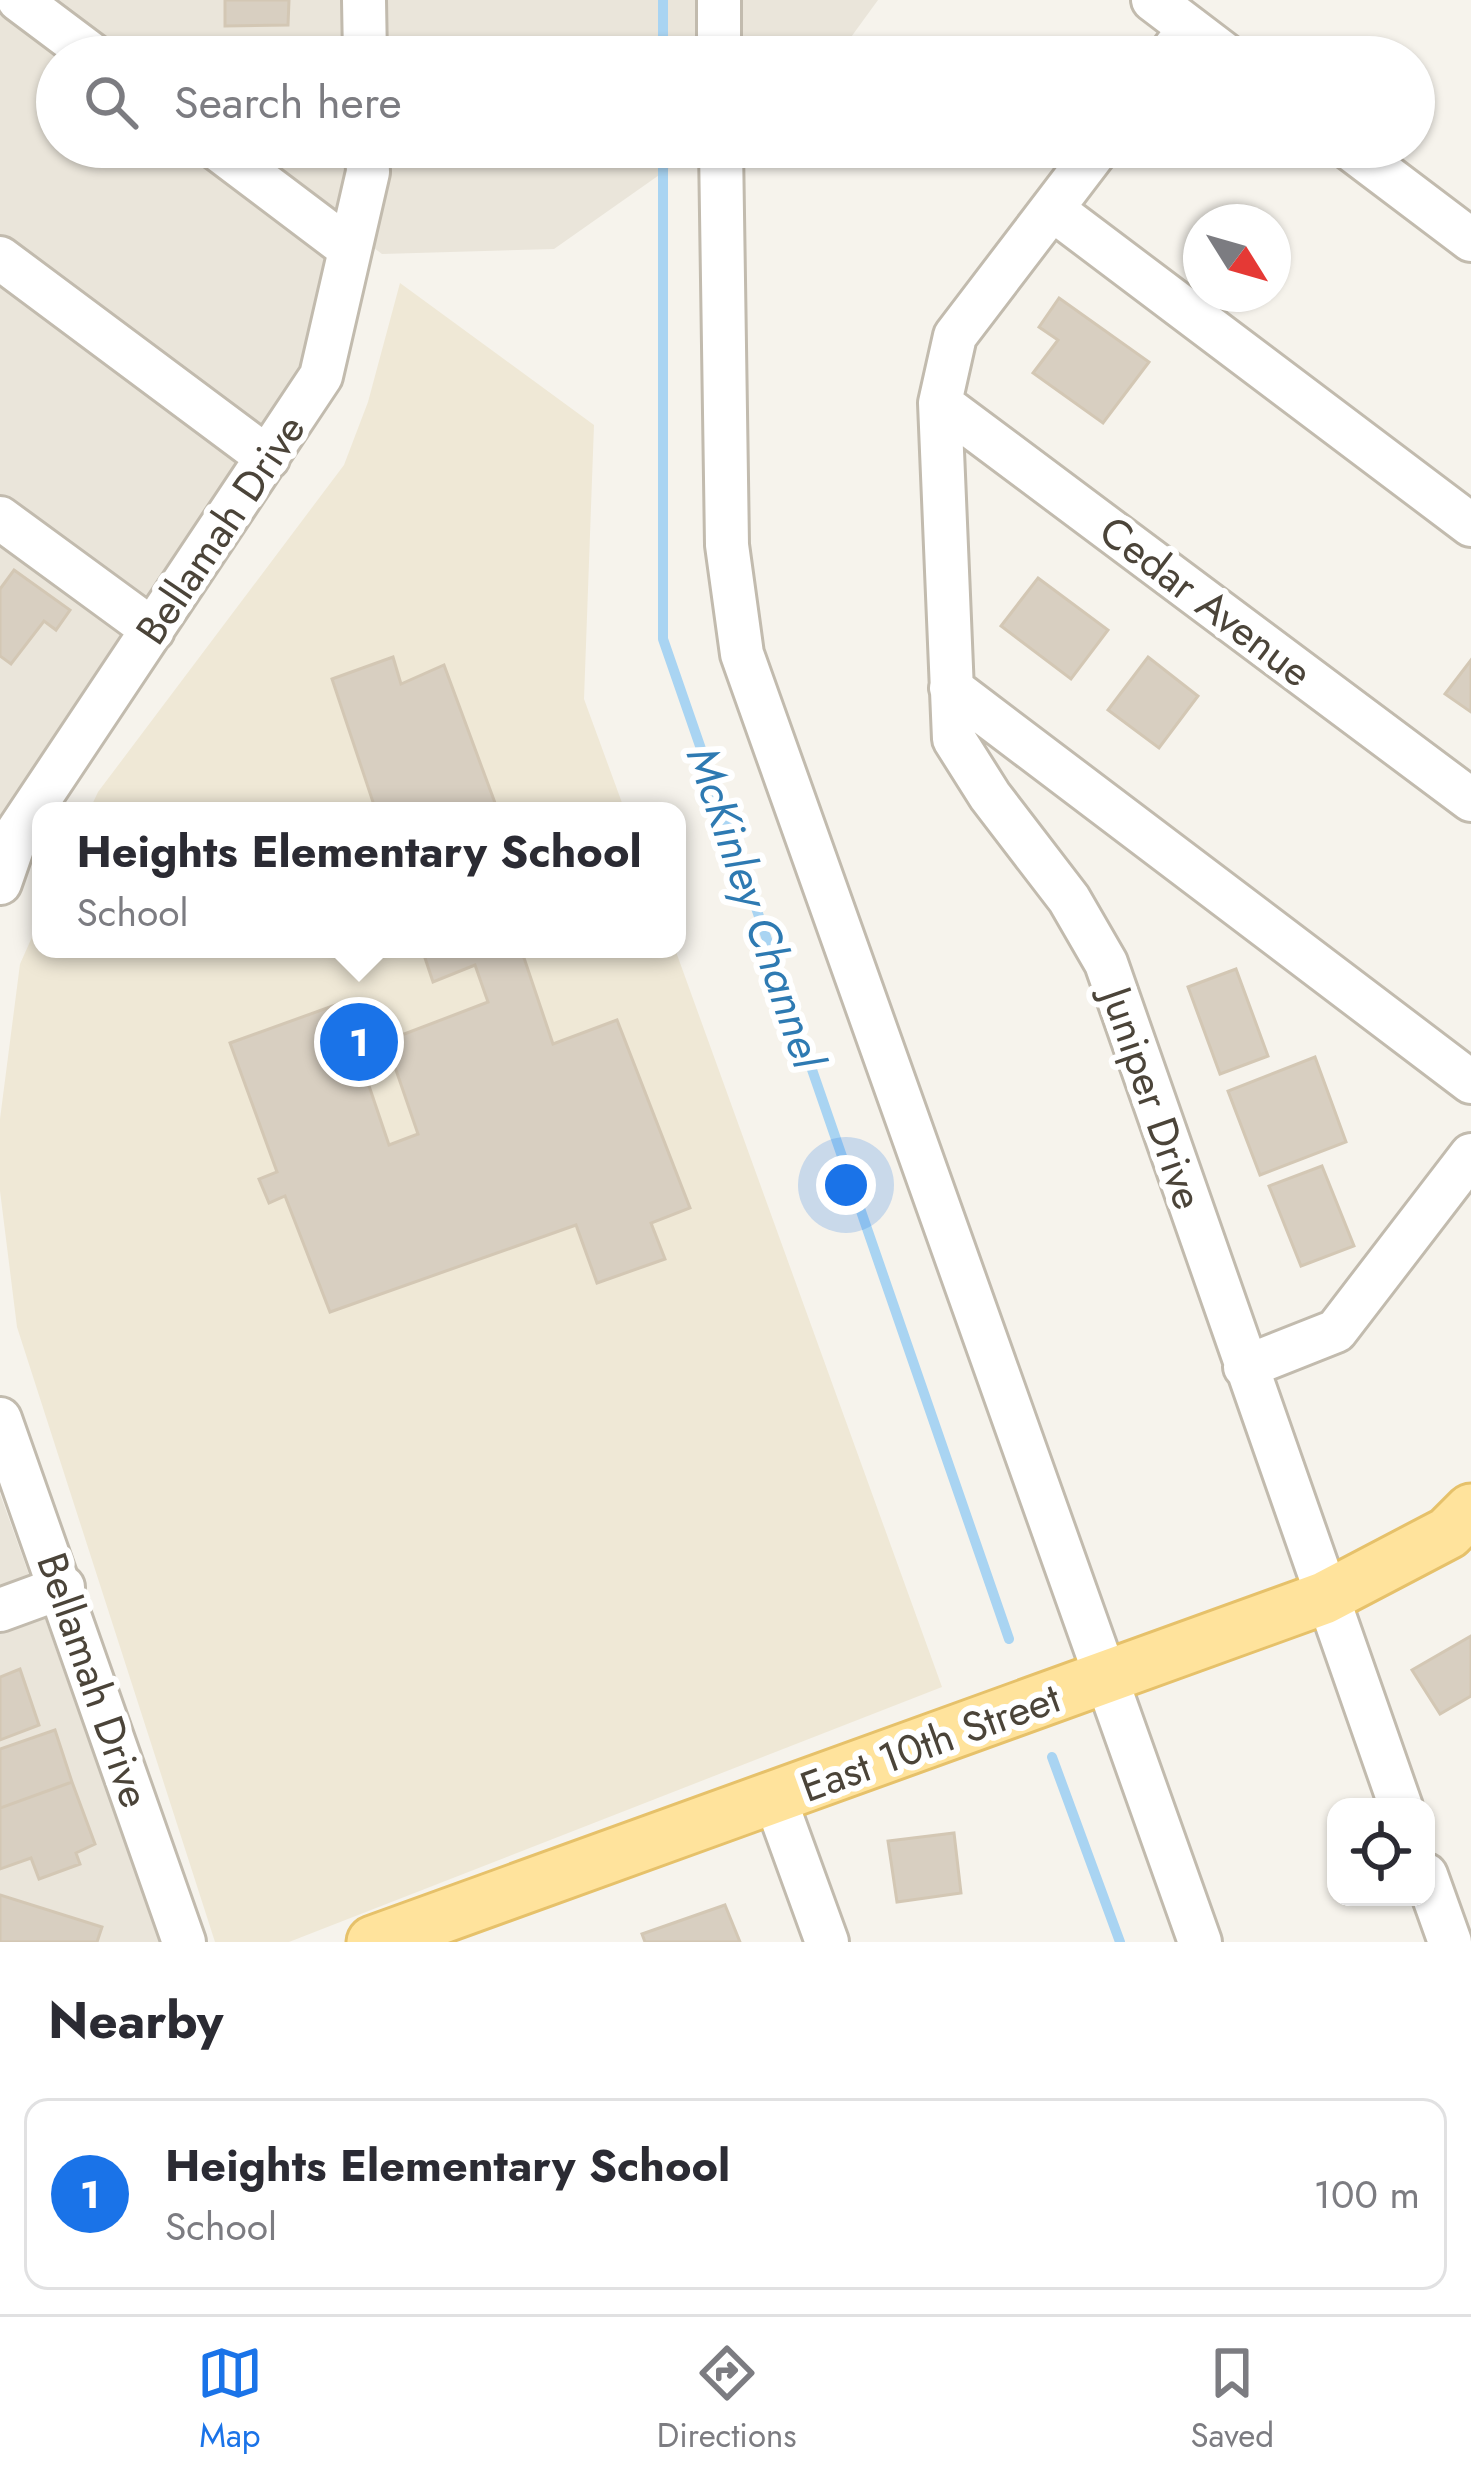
<!DOCTYPE html>
<style>
body{margin:0;font-family:Jost,sans-serif;background:#f2f2f3;color:#2b2b33}
.controls{position:absolute;right:36px;bottom:36px;display:grid;overflow:hidden;border-radius:24px;box-shadow:0 3px 9px #0004}
.controls button{width:108px;height:108px;display:grid;place-items:center;padding:0;border:0;border-bottom:3px solid #e1e1e2;background:#fff;color:#2b2b33;font:60px sans-serif}
.compass{position:absolute;left:1183px;top:204px;width:108px;height:108px;border-radius:50%;background:#fff;box-shadow:0 3px 9px #0004;rotate:127deg}
.you{position:absolute;left:846px;top:1185px;width:42px;height:42px;margin:-30px;border:9px solid #fff;border-radius:50%;background:#1a73e8;box-shadow:0 0 0 18px #1a73e833}
.badge{display:grid;place-items:center;width:78px;height:78px;border-radius:50%;background:#1a73e8;color:#fff;font-size:39px;font-weight:700}
.pin{position:absolute;translate:-50% -50%;border:6px solid #fff;box-shadow:0 3px 12px #0006}
.popup{position:absolute;left:32px;top:802px;width:654px;height:156px;box-sizing:border-box;display:grid;place-content:center;border-radius:24px;background:#fff;filter:drop-shadow(0 3px 9px #0005);font-size:39px;white-space:nowrap;color:#7c7c81}
.popup b{font-size:45px;color:#2b2b33}
.popup::after{content:'';position:absolute;left:50%;top:100%;margin-left:-24px;border:24px solid transparent;border-top-color:#fff}
.list{margin:0;padding:0;list-style:none}
h2{display:flex;justify-content:space-between;align-items:center;height:156px;margin:0;padding:0 48px;font-size:51px}
h2 small{font-size:39px;font-weight:400;color:#7c7c81}
.list li{display:grid;grid-template-columns:78px 1fr auto;gap:36px;align-items:center;box-sizing:border-box;height:192px;margin:0 24px 24px;padding:0 24px;border:3px solid #e1e1e2;border-radius:24px}
.list b{display:block;font-size:45px;white-space:nowrap}
.list p{margin:0;font-size:39px;white-space:nowrap;color:#7c7c81}
.list em{font-size:39px;font-style:normal;color:#7c7c81}
.icon{flex:none;width:66px;height:66px;fill:none;stroke:currentColor;stroke-width:2;stroke-linecap:round;stroke-linejoin:round}
.map{position:relative;flex:none;width:1471px;height:1942px;overflow:hidden}
.search{position:absolute;background:#fff;box-shadow:0 3px 9px #0004;left:36px;right:36px;top:36px;height:132px;display:flex;align-items:center;gap:30px;box-sizing:border-box;padding:0 42px;border-radius:66px;color:#7c7c81;font-size:45px}
.sheet{height:372px;background:#fff}
nav{display:flex;justify-content:space-around;align-items:center;box-sizing:border-box;height:168px;border-top:3px solid #e1e1e2;background:#fff;font-size:33px;color:#7c7c81}
nav a{display:grid;justify-items:center;gap:6px}
nav .on{color:#1a73e8}
.map>svg:first-child{display:block}
.residential{fill:#eae5da}
.education{fill:#efe8d6}
.lines{fill:none;stroke-linecap:round;stroke-linejoin:round}
.stream{stroke:#a9d4f2;stroke-width:10}
.building{fill:#d8cfc1;stroke:#d3c7b4;stroke-width:3}
.minor-casing{stroke:#c2bbae;stroke-width:48}
.major-casing{stroke:#e6c16a;stroke-width:57}
.minor{stroke:#fff;stroke-width:42}
.major{stroke:#ffe39c;stroke-width:51}
.labels{text-anchor:middle;stroke-width:12;stroke-linejoin:round;paint-order:stroke}
.street-label{font-size:42px;fill:#4b4439;stroke:#fff}
.water-label{font-size:45px;font-style:italic;fill:#2e7ab2;stroke:#fff}
</style>
<div class="map">
<svg width="1471" height="1942" viewBox="0 0 1471 1942">
<rect width="100%" height="100%" fill="#f6f3ec"/>
<path class="residential" d="M39,0H878L846,44L827,57H116Z
M0,8L64,57H57V147H183L326,255L305,359L290,397L0,835Z
M238,147H699L554,249L382,254Z
M0,1494L161,1942H0Z"/>
<path class="education" d="M400,283L594,425L584,699L625,811H89L98,792L344,465L368,402Z
M41,917V949H675L942,1687L289,1942H215L17,1327L0,1191V1119L20,964Z"/>
<g class="lines">
<path class="stream" d="M663,57V0
M663,147V639L1009,1639
M1052,1757L1120,1942"/>
</g>
<path class="building" d="M225,0H289L288,25L225,26Z
M1059,298L1149,362L1103,423L1033,373L1058,340L1039,327Z
M14,570L70,610L56,630L44,621L11,664L0,656V589Z
M1038,578L1108,630L1071,679L1001,626Z
M393,657L401,684L444,665L498,811H376L332,679Z
M1148,657L1198,696L1159,748L1108,710Z
M1471,660V712L1445,694Z
M422,949H521L553,1044L617,1020L690,1208L651,1223L665,1259L597,1283L576,1225L330,1312L285,1196L269,1203L259,1179L277,1172L230,1043L341,1003L389,1145L418,1134L386,1041L488,1002L475,965L433,982Z
M1236,969L1268,1056L1220,1074L1188,987Z
M1315,1057L1346,1142L1260,1175L1228,1091Z
M1322,1166L1354,1246L1301,1266L1269,1186Z
M1471,1636V1696L1440,1714L1412,1670Z
M20,1669L39,1725L0,1740V1677Z
M55,1730L72,1782L0,1808V1749Z
M72,1782L95,1844L76,1853L80,1864L39,1879L31,1858L0,1869V1808Z
M954,1833L961,1893L897,1902L888,1841Z
M0,1895L102,1927L97,1942H0Z
M725,1905L740,1942H645L642,1934Z"/>
<g class="lines">
<defs>
<path id="minor" d="M19,0L95,57
M364,0L365,57
M719,0V57
M1153,0L1228,57
M1168,57L1190,28
M215,147L350,249
M721,147L727,545L742,654L1200,1942
M1099,147L955,336L940,403L954,739L990,796L1069,899L1106,963L1401,1807
M1348,147L1471,240
M1052,209L1471,525
M0,258L268,458
M940,403L1471,800
M0,518L153,630
M951,688L1471,1082
M0,883L18,831L321,376L368,172L367,147
M1245,1367L1336,1331L1471,1155
M0,1419L184,1942
M0,1610L63,1587
M775,1799L827,1942
M1426,1875L1450,1942"/>
<path id="major" d="M373,1942L1324,1598L1448,1533L1471,1510"/>
</defs>
<use href="#minor" class="minor-casing"/>
<use href="#major" class="major-casing"/>
<use href="#minor" class="minor"/>
<use href="#major" class="major"/>
</g>
<g class="labels">
<g class="street-label">
<text transform="translate(220 529) rotate(-56)" y="15">Bellamah Drive</text>
<text transform="translate(1206 601) rotate(37)" y="15">Cedar Avenue</text>
<text transform="translate(1153 1098) rotate(71)" y="15">Juniper Drive</text>
<text transform="translate(94 1680) rotate(71)" y="15">Bellamah Drive</text>
<text transform="translate(930 1742) rotate(-20)" y="15">East 10th Street</text>
</g>
<g class="water-label">
<text transform="translate(756 907) rotate(71)" y="16">McKinley Channel</text>
</g>
</g>
</svg>
<div class="controls">
<button><svg class="icon" aria-label="locate" viewBox="0 0 24 24"><circle cx="12" cy="12" r="6"/><path d="M12 2v4M12 18v4M2 12h4M18 12h4"/></svg></button>
</div>
<svg class="compass" viewBox="-18 -18 36 36"><path d="M0-13l5 13h-10z" fill="#e53935"/><path d="M0 13l5-13h-10z" fill="#7c7c81"/></svg>
<div class="you"></div>
<div class="pin badge" style="left:359px;top:1042px">1</div>
<div class="popup"><b>Heights Elementary School</b>School</div>
<div class="search"><svg class="icon" aria-label="search" viewBox="0 0 24 24"><circle cx="10" cy="10" r="6"/><path d="M15 15l6 6"/></svg>Search here</div>
</div>
<section class="sheet">
<h2>Nearby<small></small></h2>
<ul class="list">
<li><span class="badge">1</span><div><b>Heights Elementary School</b><p>School</p></div><em>100 m</em></li>
</ul>
</section>
<nav>
<a class="on"><svg class="icon" aria-label="map" viewBox="0 0 24 24"><path d="M3 6l6-2 6 2 6-2v14l-6 2-6-2-6 2zM9 4v14M15 6v14"/></svg>Map</a>
<a><svg class="icon" aria-label="directions" viewBox="0 0 24 24"><path d="M12 3l9 9-9 9-9-9zM9 14v-3h6M13 9l2 2-2 2"/></svg>Directions</a>
<a><svg class="icon" aria-label="saved" viewBox="0 0 24 24"><path d="M7 4h10v16l-5-4-5 4z"/></svg>Saved</a>
</nav>
